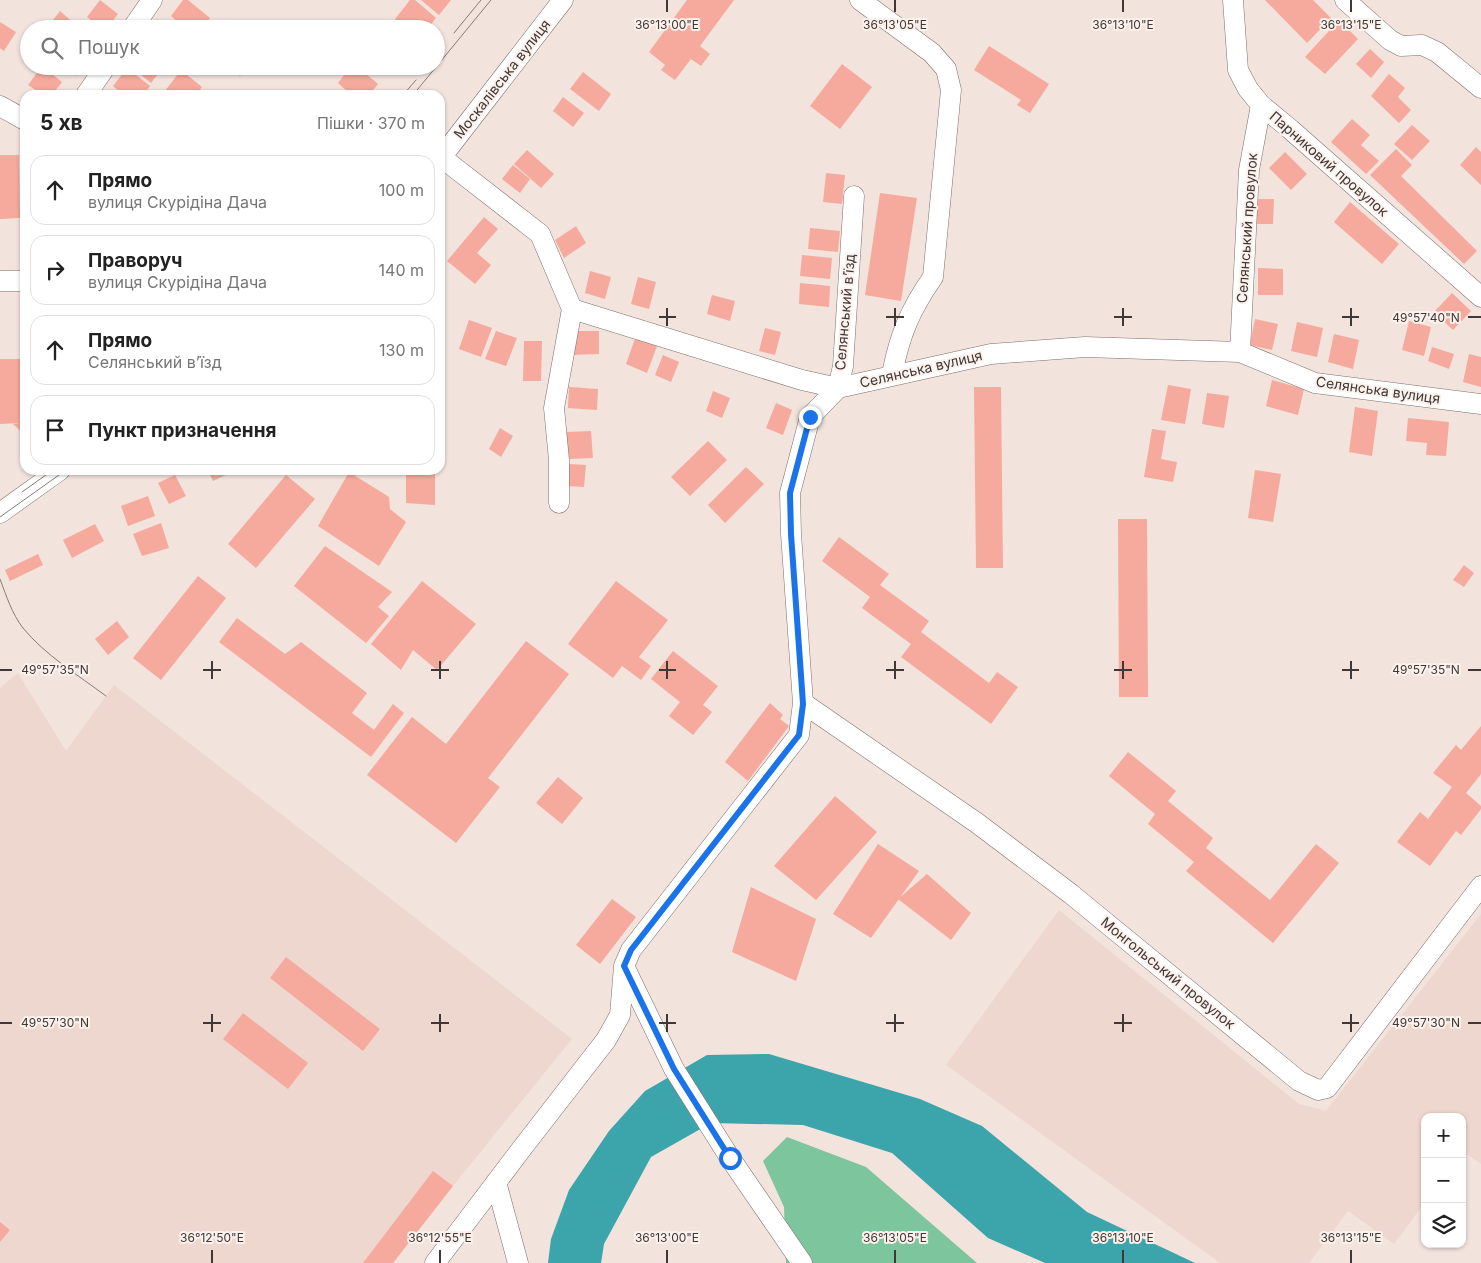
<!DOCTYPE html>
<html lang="uk">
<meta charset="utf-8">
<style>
body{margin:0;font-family:Inter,sans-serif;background:#f2f2f2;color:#222}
.controls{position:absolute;right:15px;bottom:15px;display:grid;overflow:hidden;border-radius:10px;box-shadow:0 1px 4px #0004}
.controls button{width:45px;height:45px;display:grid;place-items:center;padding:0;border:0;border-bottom:1px solid #e0e0e0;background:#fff;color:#222;font:25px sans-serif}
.stop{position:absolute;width:15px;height:15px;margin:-11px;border:4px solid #1a73e8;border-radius:50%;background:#fff}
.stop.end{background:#1a73e8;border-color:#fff;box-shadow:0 1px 5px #0008}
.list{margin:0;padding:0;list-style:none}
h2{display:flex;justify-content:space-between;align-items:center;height:65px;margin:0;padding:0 20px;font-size:21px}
h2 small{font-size:16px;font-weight:400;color:#767676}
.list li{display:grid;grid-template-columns:32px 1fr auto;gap:15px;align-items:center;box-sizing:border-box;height:70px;margin:0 10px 10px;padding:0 10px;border:1px solid #e0e0e0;border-radius:15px}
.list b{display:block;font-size:19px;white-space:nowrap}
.list p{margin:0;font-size:16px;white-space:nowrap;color:#767676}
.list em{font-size:16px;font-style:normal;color:#767676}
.icon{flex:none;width:28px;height:28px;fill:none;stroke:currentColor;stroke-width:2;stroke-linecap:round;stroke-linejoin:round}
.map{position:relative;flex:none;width:1481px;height:1263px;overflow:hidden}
.search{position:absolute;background:#fff;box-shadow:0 1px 4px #0004;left:20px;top:20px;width:425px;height:55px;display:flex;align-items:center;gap:12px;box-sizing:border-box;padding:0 18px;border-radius:28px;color:#767676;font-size:19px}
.panel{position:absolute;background:#fff;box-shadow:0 1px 4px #0004;left:20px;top:90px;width:425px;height:385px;border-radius:15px}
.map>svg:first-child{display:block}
.built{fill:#eed7ce}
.forest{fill:#7cc59d}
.water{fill:#3ca4ab}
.building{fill:#f6a99d}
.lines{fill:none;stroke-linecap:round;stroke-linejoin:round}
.minor-casing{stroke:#7d6f6b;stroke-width:21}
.minor{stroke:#fff;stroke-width:20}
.tram{stroke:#867d79;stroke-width:1}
.route{stroke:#1a73e8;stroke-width:6}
.ticks{fill:none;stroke:#3e3836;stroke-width:2}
.labels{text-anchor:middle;stroke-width:4;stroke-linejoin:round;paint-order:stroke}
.street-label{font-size:14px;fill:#3e3836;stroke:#fdf1ec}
.ticks-label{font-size:12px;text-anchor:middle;fill:#3e3836;stroke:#fdf1ec;stroke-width:4;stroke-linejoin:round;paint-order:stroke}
</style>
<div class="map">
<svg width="1481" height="1263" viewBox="0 0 1481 1263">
<rect width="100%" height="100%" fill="#f2e3dd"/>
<path class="built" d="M18,673L66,751L114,685L572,1039L453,1186L393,1263H0V688Z
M1059,910L1299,1104L1326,1111L1481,914V1164L1462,1151V1117H1425V1202L1394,1244L1348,1211L1309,1263H1220L946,1065Z"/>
<path class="forest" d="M787,1137L866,1167L977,1263H786L784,1207L763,1161Z"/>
<path class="water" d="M769,1054L920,1099L982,1126L1087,1212L1195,1263H1045L988,1238L892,1153L803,1125L711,1123L651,1157L604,1244L601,1263H548L551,1239L569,1190L609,1131L645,1091L707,1055Z"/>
<path class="building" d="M100,0L118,14L106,29H102L87,17Z
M183,0H188L210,18L201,29H187L171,16Z
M410,0H415L436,18L427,29H406L395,19Z
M421,0H451L439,15Z
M687,0H734L700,46L710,54L701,66L691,59L675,80L661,70L665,65L649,52Z
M1265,0H1313L1331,18L1307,43Z
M60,11L77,26L75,29H46Z
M1339,20L1358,39L1325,74L1305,57Z
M0,22L16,32L4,51L0,48Z
M989,46L1049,84L1030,113L1017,105L1021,100L974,70Z
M1370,49L1384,62L1371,78L1356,64Z
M842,64L872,87L840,129L810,106Z
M42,66L62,82L52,95H43L28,85Z
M63,66H84L76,76Z
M130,66H164L151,83Z
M228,66H247L240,76Z
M351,66H357L378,84L369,95H351L338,83Z
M127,68L150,86L143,95H123L113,86Z
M181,70L202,87L196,95H170L165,91Z
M583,72L611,94L599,111L570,89Z
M1389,74L1405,88L1398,97L1411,110L1399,123L1371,96Z
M563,97L584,113L573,127L553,111Z
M1352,119L1370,135L1361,145L1379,161L1366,174L1331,142Z
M1412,125L1430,141L1412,160L1394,144Z
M1476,147L1481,152V185L1460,165Z
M1396,149L1412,165L1401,176L1477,251L1464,264L1370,175Z
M527,150L554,174L541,188L514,164Z
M1285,152L1307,174L1291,190L1269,168Z
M0,155H19L20,218L0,219Z
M25,156V207L22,204L21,160Z
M513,165L530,179L520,193L502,179Z
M826,173L845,175L842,204L823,202Z
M880,193L917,198L901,301L865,295Z
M1255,199H1274L1273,224H1255Z
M1350,202L1399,244L1382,264L1334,222Z
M484,217L498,229L477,253L491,265L475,284L447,261Z
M576,226L586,243L564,258L555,240Z
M810,228L840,231L838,252L808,249Z
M802,255L832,258L830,279L800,276Z
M1258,268L1283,269V295H1258Z
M590,271L611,277L605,299L585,293Z
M638,277L656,282L649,309L631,304Z
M800,283L830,286L829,307L799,304Z
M1452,293L1471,311L1453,330L1434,312Z
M712,295L735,301L730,321L707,314Z
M1255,319L1278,324L1272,350L1250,345Z
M469,320L492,328L481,357L459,349Z
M1409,321L1431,327L1424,356L1402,350Z
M1297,322L1323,328L1317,357L1291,351Z
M765,328L781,332L775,355L759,351Z
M496,331L517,338L506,366L485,359Z
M571,331H599V354L571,355Z
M1334,334L1359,340L1353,369L1328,362Z
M636,336L657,346L647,373L626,364Z
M524,341H542L541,381H523Z
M1432,347L1454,354L1449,369L1428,361Z
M1469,354L1481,357V387L1463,382Z
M663,355L679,362L671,382L655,375Z
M0,359H23V405H25V435L13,424L20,423L0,424Z
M1272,380L1304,389L1298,415L1266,406Z
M1168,385L1191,389L1185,424L1161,420Z
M569,387L598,389L597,410L568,408Z
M974,387H1001L1003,568H976Z
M713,391L730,398L722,418L706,411Z
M1207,393L1229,396L1224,428L1202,424Z
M776,403L792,410L783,435L766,428Z
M1355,407L1378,411L1372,456L1349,452Z
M1408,418L1449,422L1446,456L1426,455L1427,443L1406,441Z
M500,428L513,436L501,457L489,449Z
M1152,429L1166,431L1161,459L1177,462L1173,482L1144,477Z
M591,431L593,458L568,459L566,432Z
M708,441L727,460L690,496L671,477Z
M568,464L586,465L584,487L567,486Z
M746,467L764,484L725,523L708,505Z
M207,470H228L230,473L213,481Z
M406,470H435V505L406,503Z
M1255,470L1281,474L1273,522L1248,518Z
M349,472L389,497L390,509L406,522L379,566L318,526Z
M175,475L186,496L169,504L158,483Z
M286,475L315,499L256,568L228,544Z
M148,496L155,516L128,526L121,506Z
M1118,519H1147L1148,697H1119Z
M161,523L169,548L142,556L133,534Z
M95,524L104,541L72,558L63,540Z
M839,537L889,574L880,585L929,621L921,632L989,683L997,672L1018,687L991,724L901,657L911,644L862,608L870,597L822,561Z
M325,546L392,592L378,607L389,616L366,643L294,586Z
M38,554L43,565L10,581L5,570Z
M1464,565L1474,573L1464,587L1453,580Z
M198,576L226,598L161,680L133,658Z
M422,581L476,624L437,670L413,650L401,670L371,644Z
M616,581L668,620L639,657L651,666L641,680L622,666L613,678L568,644Z
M237,618L285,654L301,642L367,693L352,713L374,730L393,704L404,713L371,757L219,642Z
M117,621L129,637L108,655L95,639Z
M526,641L569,674L488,778L500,787L456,843L367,775L412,717L446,744Z
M673,651L718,686L703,705L712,712L693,735L669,716L680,702L651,679Z
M770,703L783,715L780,719L789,726L748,781L725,762Z
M1481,726V774L1466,793L1481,806V809L1461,835L1456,831L1430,866L1397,842L1420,812L1428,819L1452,787L1433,773L1456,745L1461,750Z
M1128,752L1176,791L1168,801L1213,838L1206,848L1270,900L1316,844L1339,863L1273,943L1186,871L1194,862L1148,824L1155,814L1109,776Z
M558,777L583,798L562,824L536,803Z
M835,796L877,832L816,900L774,866Z
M878,844L919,871L871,938L833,914Z
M927,874L971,913L951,940L898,899Z
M751,887L816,919L796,981L732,952Z
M612,899L636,917L600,964L576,945Z
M286,957L380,1029L363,1051L270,978Z
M243,1013L308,1063L288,1089L223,1039Z
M433,1171L453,1186L393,1263H363Z
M0,1222L10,1230L0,1242Z"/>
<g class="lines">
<defs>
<path id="minor" d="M860,0L932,53L946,69L951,90L933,277C910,310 900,334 892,374
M1233,0L1238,70L1248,89L1261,105L1290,129L1481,297
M1345,0L1390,40L1401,46L1422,45L1437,52L1481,88
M132,29L152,0
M86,95L106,66
M0,106L25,120
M441,157L540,234L572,309L802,380L838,388L991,354L1085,347L1240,352L1315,383L1481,404
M440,159L563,0
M0,281H25
M1240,352L1249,170L1261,105
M559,503V460L554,408L572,309
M0,513L60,470
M803,703L977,823L1071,894L1299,1081L1318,1090L1327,1088L1481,886
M624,966L674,1069L730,1158L802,1263
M496,1182L518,1263
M435,1263L523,1147L606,1040L620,1015L624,966L631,950L799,735L803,703L791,534L790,493L810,417L838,388L843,366L854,196"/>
</defs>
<use href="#minor" class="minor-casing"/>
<use href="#minor" class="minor"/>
<path class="tram" d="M454,33L481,0
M403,95L416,80
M413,95L491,0
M22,492L53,470
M0,517L66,470
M0,579C6,595 12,614 23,628C45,655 78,675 106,696"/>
</g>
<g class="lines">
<path class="route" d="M730,1158L674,1069L624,966L631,950L799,735L803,704L791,534L790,493L810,417"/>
</g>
<path class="ticks" d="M667,0V12M895,0V12M1123,0V12M1351,0V12M667,308V326M895,308V326M1123,308V326M1351,308V326M659,317H676M886,317H904M1114,317H1132M1342,317H1359M1468,317H1481M212,661V679M440,661V679M667,661V679M895,661V679M1123,661V679M1351,661V679M0,670H12M203,670H221M431,670H449M659,670H676M886,670H904M1114,670H1132M1342,670H1359M1468,670H1481M212,1014V1032M440,1014V1032M667,1014V1032M895,1014V1032M1123,1014V1032M1351,1014V1032M0,1023H12M203,1023H221M431,1023H449M659,1023H676M886,1023H904M1114,1023H1132M1342,1023H1359M1468,1023H1481M212,1250V1263M440,1250V1263M667,1250V1263M895,1250V1263M1123,1250V1263M1351,1250V1263"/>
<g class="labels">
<g class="street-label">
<text transform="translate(502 79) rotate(-52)" y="5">Москалівська вулиця</text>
<text transform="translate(1329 164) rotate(41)" y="5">Парниковий провулок</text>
<text transform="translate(1247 228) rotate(-86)" y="5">Селянський провулок</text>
<text transform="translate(845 312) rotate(-85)" y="5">Селянський вʼїзд</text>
<text transform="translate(921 369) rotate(-13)" y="5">Селянська вулиця</text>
<text transform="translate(1378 390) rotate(8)" y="5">Селянська вулиця</text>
<text transform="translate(1168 973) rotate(39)" y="5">Монгольський провулок</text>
</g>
</g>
<g class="ticks-label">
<text x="667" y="29">36°13'00"E</text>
<text x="895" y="29">36°13'05"E</text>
<text x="1123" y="29">36°13'10"E</text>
<text x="1351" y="29">36°13'15"E</text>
<text x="1426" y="322">49°57'40"N</text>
<text x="55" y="674">49°57'35"N</text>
<text x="1426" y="674">49°57'35"N</text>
<text x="55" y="1027">49°57'30"N</text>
<text x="1426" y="1027">49°57'30"N</text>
<text x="212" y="1242">36°12'50"E</text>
<text x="440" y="1242">36°12'55"E</text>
<text x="667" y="1242">36°13'00"E</text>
<text x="895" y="1242">36°13'05"E</text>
<text x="1123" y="1242">36°13'10"E</text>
<text x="1351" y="1242">36°13'15"E</text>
</g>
</svg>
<div class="controls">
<button>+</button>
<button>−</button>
<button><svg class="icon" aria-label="layers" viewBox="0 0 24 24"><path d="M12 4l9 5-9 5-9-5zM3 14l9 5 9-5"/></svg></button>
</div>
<div class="stop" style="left:730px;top:1158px"></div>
<div class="stop end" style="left:810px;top:417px"></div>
<div class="search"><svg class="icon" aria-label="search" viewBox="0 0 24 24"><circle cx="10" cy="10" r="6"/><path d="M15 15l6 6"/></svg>Пошук</div>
<section class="panel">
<h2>5 хв<small>Пішки · 370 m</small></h2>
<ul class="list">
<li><svg class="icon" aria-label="ahead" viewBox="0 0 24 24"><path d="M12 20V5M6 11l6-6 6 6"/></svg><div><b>Прямо</b><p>вулиця Скурідіна Дача</p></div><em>100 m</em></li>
<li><svg class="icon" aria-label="right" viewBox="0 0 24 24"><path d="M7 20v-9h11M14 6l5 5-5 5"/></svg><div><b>Праворуч</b><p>вулиця Скурідіна Дача</p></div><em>140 m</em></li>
<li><svg class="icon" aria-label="ahead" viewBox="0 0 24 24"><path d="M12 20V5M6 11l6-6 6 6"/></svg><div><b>Прямо</b><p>Селянський вʼїзд</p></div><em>130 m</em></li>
<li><svg class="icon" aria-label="arrive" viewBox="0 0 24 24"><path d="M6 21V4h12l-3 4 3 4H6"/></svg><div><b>Пункт призначення</b></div></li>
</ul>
</section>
</div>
